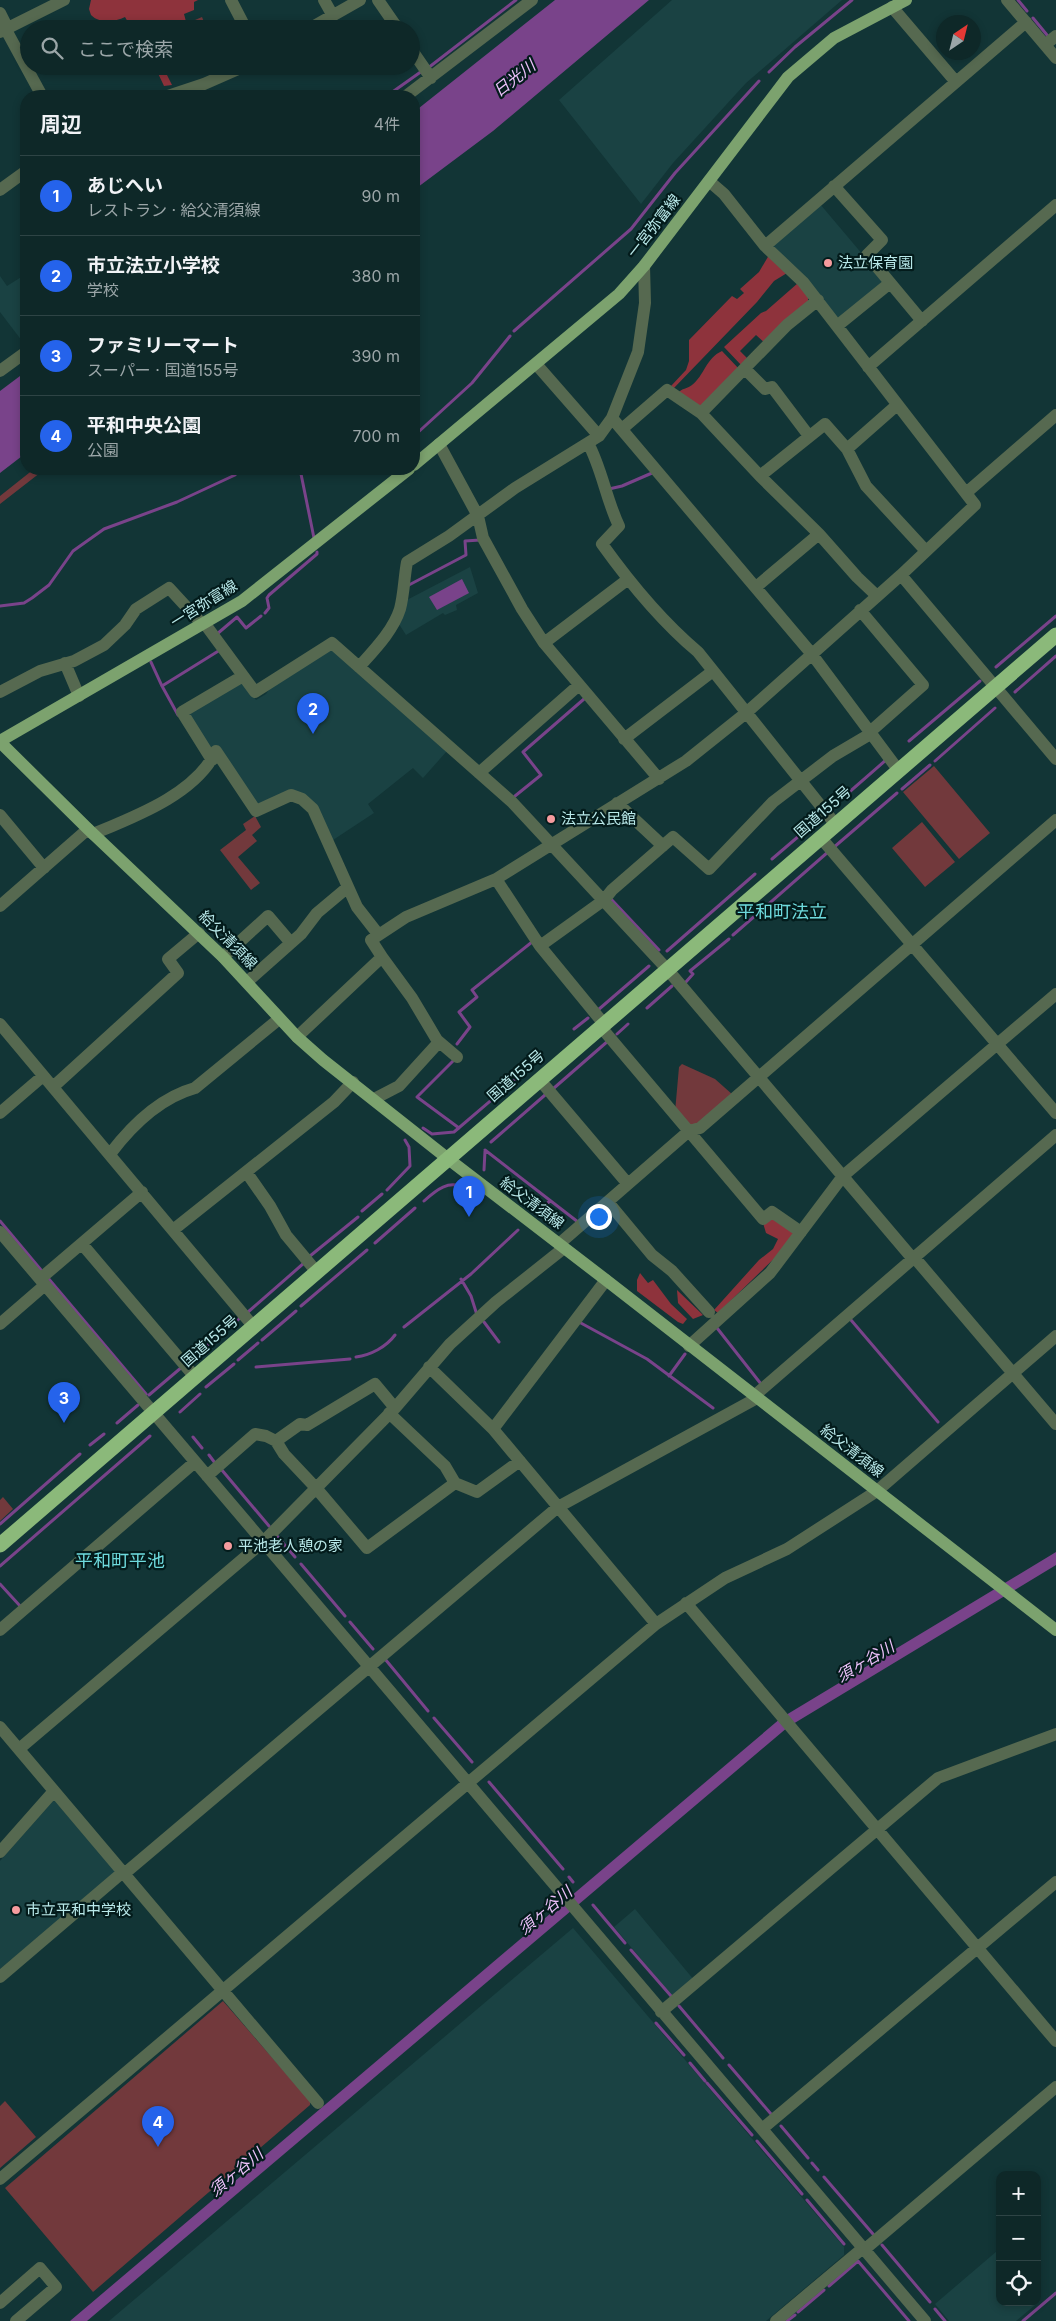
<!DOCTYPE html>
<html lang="ja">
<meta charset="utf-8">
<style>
body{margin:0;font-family:Inter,"Noto Sans JP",sans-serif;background:#1c3434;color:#f1f3f6}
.controls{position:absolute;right:15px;bottom:15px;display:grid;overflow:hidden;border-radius:10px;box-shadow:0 2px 8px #0003}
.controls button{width:45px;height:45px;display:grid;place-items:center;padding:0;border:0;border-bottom:1px solid #2e4445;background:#0e2828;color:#f1f3f6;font:25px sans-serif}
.compass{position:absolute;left:936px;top:15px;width:45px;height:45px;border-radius:50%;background:#0e2828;box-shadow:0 2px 8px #0003;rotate:35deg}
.you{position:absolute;left:598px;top:1216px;width:18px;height:18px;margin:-12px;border:4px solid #fff;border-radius:50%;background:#1a73e8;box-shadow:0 0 0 8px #1a73e833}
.badge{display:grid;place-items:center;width:32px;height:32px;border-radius:50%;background:#2563eb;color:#fff;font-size:16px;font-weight:700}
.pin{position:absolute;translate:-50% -41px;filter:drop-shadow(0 1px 2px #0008)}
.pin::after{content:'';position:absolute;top:26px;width:18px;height:15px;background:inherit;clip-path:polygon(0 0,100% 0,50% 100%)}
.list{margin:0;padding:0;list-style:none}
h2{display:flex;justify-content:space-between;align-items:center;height:65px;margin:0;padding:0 20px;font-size:21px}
h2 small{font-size:16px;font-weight:400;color:#9ba6a8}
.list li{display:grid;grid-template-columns:32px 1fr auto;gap:15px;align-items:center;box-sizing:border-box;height:80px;padding:0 20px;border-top:1px solid #2e4445}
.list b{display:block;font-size:19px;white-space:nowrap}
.list p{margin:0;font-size:16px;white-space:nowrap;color:#9ba6a8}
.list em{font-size:16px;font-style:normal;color:#9ba6a8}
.icon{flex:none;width:28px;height:28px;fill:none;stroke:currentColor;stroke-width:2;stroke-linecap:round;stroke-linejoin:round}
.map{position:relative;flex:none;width:1056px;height:2321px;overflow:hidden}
.search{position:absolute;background:#0e2828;box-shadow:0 2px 8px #0003;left:20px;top:20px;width:400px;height:55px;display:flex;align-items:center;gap:12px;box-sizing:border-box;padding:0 18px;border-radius:28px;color:#9ba6a8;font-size:19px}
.panel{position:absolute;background:#0e2828;box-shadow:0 2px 8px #0003;left:20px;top:90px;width:400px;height:385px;border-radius:20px}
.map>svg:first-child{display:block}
.built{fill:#1a4243}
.green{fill:#72393c}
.forest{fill:#8e333c}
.water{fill:#79438a}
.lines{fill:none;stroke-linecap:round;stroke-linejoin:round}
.stream{stroke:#79438a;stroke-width:3}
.minor{stroke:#566950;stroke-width:12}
.major{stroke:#7ca26e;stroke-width:12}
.highway{stroke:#8bb97a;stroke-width:15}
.poi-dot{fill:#f59b9e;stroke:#031b1b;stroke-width:2}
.labels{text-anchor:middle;stroke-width:4.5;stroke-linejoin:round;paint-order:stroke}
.street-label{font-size:15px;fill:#b8e8e9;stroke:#031b1b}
.poi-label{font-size:15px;fill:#b8e8e9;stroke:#031b1b;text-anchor:start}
.water-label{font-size:16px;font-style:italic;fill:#eec2fc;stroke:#031b1b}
.quarter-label{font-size:18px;fill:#6edadd;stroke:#031b1b}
</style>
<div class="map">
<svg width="1056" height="2321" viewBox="0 0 1056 2321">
<rect width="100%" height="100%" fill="#123536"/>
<path class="built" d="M672,0H842L746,83L673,163L641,204L559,100Z
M820,204L885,281L841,321L771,247Z
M26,274V338L22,341L0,312V276L7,286Z
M470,567L478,593L456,605L457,610L445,615L443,613L406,635L397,621L403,602Z
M324,651H334L447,751L423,778L413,768L368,804L374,813L330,842L305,797L260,806L208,750L188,717L190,711L237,682L244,683L256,700L266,694L271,686Z
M54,1800L117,1872L0,1969V1861Z
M635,1909L694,1980L673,1997L614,1927Z
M573,1928L844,2247V2255L766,2321H109Z
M997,2251L1000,2254V2302H1037V2298L1040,2301L1016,2321H949L935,2304Z"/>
<path class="green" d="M202,17L207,29H174Z
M34,469H45L0,504V496Z
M934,766L990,833L959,859L903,792Z
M255,816L261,827L252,835L257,841L238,857L260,883L251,890L220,850L246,830L243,824Z
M922,822L955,862L925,887L892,848Z
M682,1064L715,1079L733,1095L696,1127L688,1126L675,1112L679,1067Z
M3,1497L13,1509L0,1521V1500Z
M223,2001L310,2101V2105L93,2292L5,2188Z
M5,2101L36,2137L0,2168V2106Z"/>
<path class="forest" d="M91,0H198L194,2V10L184,14L188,29H132L125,17C115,22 100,24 91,15L89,9Z
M155,67H163L172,85L164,86Z
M769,255L787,273L774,281L757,302L673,389L671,386L686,370L689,361V340L732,296L737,299L744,293L740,289L759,272Z
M798,283L808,293V301L766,344L756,335L740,351L749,360L742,366L724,347L761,313L766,311Z
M722,351L740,370L701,410L678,393C682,388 687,389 692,385C704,376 706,358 722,351Z
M772,1215L796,1231L784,1249L718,1313L714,1310L759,1260L773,1249L778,1239L766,1233L763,1223Z
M640,1273L648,1283L653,1280L671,1304L687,1319L683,1324L678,1322L637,1291V1280Z
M677,1290L703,1315L693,1319L678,1303Z"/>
<path class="water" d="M555,0H649L493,131L414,190V112Z
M24,373H26V453L0,473V391Z
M462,579L469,593L437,610L429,597Z
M1056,1552V1565L788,1727L87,2321H70L781,1718Z"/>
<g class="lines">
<path class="stream" d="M1018,0L1027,11
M1033,18L1047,35
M299,29L306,25
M428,68L516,0
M769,72L795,47L852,0
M391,93L422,71
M155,96L165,92
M514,331L631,229L675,173L759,81
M414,436L472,383L510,336
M300,469L314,538
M609,489L622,486L652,473
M407,586L466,555L465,541L480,540
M0,606L24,603L32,598L49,585L73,551L104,529L177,502L235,475
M265,613L269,608L267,598L269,595L317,554V552
M217,634L237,617L246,628L261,616
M151,662L162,686
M996,667L1056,616
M1015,692L1056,656
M178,715L162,686L220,650
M909,741L980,681
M935,761L995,708
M902,789L930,765
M515,796L541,775L523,752L584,699
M831,808L886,760
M833,848L897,793
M772,859L820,818
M611,899L659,950
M733,935L828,852
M667,951L755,874
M685,983L693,974L690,971L729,939
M647,1008L672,986
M598,1010L649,966
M574,1029L588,1018
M617,1034L628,1024
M457,1044L470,1027L459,1012L477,997L472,990L532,942
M454,1060L417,1097L459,1128
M554,1088L608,1041
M423,1128L432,1134L454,1132L516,1079
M491,1142L545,1095
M485,1150L578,1222
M484,1170L485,1151
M387,1190L410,1166L409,1147L405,1140
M424,1201C435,1191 450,1178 465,1189
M362,1211L382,1194
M538,1211L550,1201
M0,1221L41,1270
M375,1243L415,1208
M310,1256L358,1217
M48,1278L146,1394
M461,1279L471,1296L477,1315
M301,1306L367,1250
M248,1312L304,1263
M851,1320L938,1422
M484,1322L499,1342
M579,1322L647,1359L713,1408
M404,1327L471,1274L518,1230
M717,1328L761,1384
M262,1340L296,1311
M356,1357C371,1355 386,1347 395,1335
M238,1360L258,1343
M189,1361L241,1317
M256,1367L350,1359
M669,1376L685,1354
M206,1387L234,1364
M149,1395L182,1367
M180,1412L200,1394
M117,1423L138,1405
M193,1437L202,1448
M90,1445L104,1434
M209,1455L215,1463
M221,1469L269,1526
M0,1524L80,1454
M277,1536L295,1557
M301,1564L345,1616
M0,1566L150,1436
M0,1584L21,1607
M350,1622L373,1649
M385,1659L428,1711
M434,1718L472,1762
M489,1782L563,1869
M569,1877L573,1882
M593,1905L625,1943
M631,1950L671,1996
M679,2006L723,2058
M656,2023L684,2055
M690,2063L705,2081
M729,2065L771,2114
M707,2083L752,2135
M781,2126L808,2158
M757,2141L802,2194
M812,2163L818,2170
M824,2177L873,2234
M807,2200L844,2244
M882,2245L930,2302
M829,2286L858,2261L909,2321
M935,2309L945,2321
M798,2312L824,2290
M787,2321L795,2315
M1023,2321L1056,2293"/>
<path class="minor" d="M231,0L246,29
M324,0L333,16
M378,0L398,29
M1007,0L1056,58
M892,7L956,82
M0,13L7,27
M5,28L42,96
M309,29L360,0
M0,32L64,0
M1045,45L1056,36
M411,49L431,78
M168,96L204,84L245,66
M406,96L532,0
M834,186L882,240L867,255L922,321
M0,190L26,171
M765,246L1026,22
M837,326L890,283
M536,364L599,436
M868,367L1056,205
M745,369L765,389L772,387L809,436
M0,371L26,352
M701,413L787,325L818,300
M612,418L811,653L899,771
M622,429L667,390L701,413L760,476
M588,443C602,469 606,499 619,526L602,544C630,583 661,621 698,652L836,825
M439,444L478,516L483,538L522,609L544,643L659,779
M847,449L897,405
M966,493L1056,415
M819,534L857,577L877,596
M901,575L1056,759
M756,587L819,534L760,476L825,424L847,449L866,486L926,551
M860,610L923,685L871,731
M205,624L255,692L332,643L512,802L667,969L913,1259
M544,643L627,580
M65,663L79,696
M359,667C374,650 393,631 400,609C404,594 404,578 407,562L449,536L515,488L599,436L612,418L638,352L645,303L644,266
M0,692L40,671L74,661L104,645L125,625L136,609L169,588L203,625
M624,739L713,671
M212,760L182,712L243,676
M479,773L579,685
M617,803L663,846
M0,815L44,868
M93,834C134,817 196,794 216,751L256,811L291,795L302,799L313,809L357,907L378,934
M821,838L1056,1113
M496,879L540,946L604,1024
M0,906L88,829
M540,946L604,900L612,890L673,837L709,869L773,802L833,756L872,733
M223,957L268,916L291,943
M382,957L412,998L437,1040L457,1057
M247,982L301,934L317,913L348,887
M0,1024L253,1326
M600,1026L763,1219L772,1212L801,1232
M297,1037L382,957L371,940L406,917L496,879L686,761L746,713L901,575L975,505L803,282L765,246L724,194L709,181
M539,1079L628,1184
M53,1087L178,973L168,959L199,933
M374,1099L399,1086L439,1042
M0,1113L43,1076
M110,1154C132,1125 159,1098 195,1088L279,1019
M247,1173L270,1206L286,1235L316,1271
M608,1202L652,1255L672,1271L709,1312
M173,1230L334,1102L353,1082
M0,1232L925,2321
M82,1244L195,1377
M559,1244L689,1131L700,1128L1056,820
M914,1257L1056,1424
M40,1279L142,1192
M0,1324L45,1285
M689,1346L770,1273L843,1176L1056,994
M429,1367L493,1429L656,1624
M754,1396L1056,1135
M389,1413L445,1466L455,1483
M493,1429L606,1280
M276,1441L300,1424L307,1425L375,1384L395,1408
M207,1476L255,1434L266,1436L276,1441L284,1454L316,1488L367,1548L455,1483L477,1492L520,1461
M686,1603L1056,2041
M0,1630L195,1462
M0,1727L318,2103
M19,1749L263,1542L395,1408L450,1344L496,1302L564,1248
M0,1852L54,1791
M124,1874L558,1507L757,1398
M0,1977L123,1872
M661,2012L938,1778L1056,1734
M762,2129L1056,1882
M0,2179L656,1624L725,1578L787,1549L877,1491L1056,1336
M864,2250L1056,2087
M0,2303L40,2268L56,2287L16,2321
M776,2321L863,2248"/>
<path class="major" d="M414,465L619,294L644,266L788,77L834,38L906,0
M0,741L242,601L409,469
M0,742L88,829L223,957L297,1037L323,1060L447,1158L606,1280L1056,1630"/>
<path class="highway" d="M0,1545L1056,635"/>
</g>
<g class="poi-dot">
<circle cx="828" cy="263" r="5"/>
<circle cx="551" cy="819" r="5"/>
<circle cx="228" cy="1546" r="5"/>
<circle cx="16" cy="1910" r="5"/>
</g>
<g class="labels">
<g class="street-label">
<text transform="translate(654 226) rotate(-52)" y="5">一宮弥富線</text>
<text transform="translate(204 604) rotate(-32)" y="5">一宮弥富線</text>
<text transform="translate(823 812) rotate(-41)" y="5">国道155号</text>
<text transform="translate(228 940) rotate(45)" y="5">給父清須線</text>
<text transform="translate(516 1076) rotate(-41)" y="5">国道155号</text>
<text transform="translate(532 1203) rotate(37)" y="5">給父清須線</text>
<text transform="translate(210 1341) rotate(-41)" y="5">国道155号</text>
<text transform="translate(852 1451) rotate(38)" y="5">給父清須線</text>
</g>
<g class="poi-label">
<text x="838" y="268">法立保育園</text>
<text x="561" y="824">法立公民館</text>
<text x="238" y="1551">平池老人憩の家</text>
<text x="26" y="1915">市立平和中学校</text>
</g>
<g class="water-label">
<text transform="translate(514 78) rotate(-38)" y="6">日光川</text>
<text transform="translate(865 1661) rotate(-31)" y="6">須ヶ谷川</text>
<text transform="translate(545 1910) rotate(-40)" y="6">須ヶ谷川</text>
<text transform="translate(236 2172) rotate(-40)" y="6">須ヶ谷川</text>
</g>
<g class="quarter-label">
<text x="782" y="918">平和町法立</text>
<text x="120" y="1567">平和町平池</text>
</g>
</g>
</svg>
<div class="controls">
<button>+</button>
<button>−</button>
<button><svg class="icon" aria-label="locate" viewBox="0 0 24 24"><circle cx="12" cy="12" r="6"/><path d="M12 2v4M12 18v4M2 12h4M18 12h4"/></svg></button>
</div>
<svg class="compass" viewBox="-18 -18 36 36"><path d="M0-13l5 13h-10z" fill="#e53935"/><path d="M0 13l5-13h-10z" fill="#9ba6a8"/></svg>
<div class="you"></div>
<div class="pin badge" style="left:469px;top:1217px">1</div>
<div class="pin badge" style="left:313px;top:734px">2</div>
<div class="pin badge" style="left:64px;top:1423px">3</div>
<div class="pin badge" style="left:158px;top:2147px">4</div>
<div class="search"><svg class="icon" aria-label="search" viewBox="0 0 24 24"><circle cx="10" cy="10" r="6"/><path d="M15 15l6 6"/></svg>ここで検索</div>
<section class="panel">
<h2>周辺<small>4件</small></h2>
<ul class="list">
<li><span class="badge">1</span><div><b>あじへい</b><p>レストラン · 給父清須線</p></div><em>90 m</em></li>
<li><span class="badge">2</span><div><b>市立法立小学校</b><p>学校</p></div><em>380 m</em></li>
<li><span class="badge">3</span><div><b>ファミリーマート</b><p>スーパー · 国道155号</p></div><em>390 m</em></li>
<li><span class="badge">4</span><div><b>平和中央公園</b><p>公園</p></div><em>700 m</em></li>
</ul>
</section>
</div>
